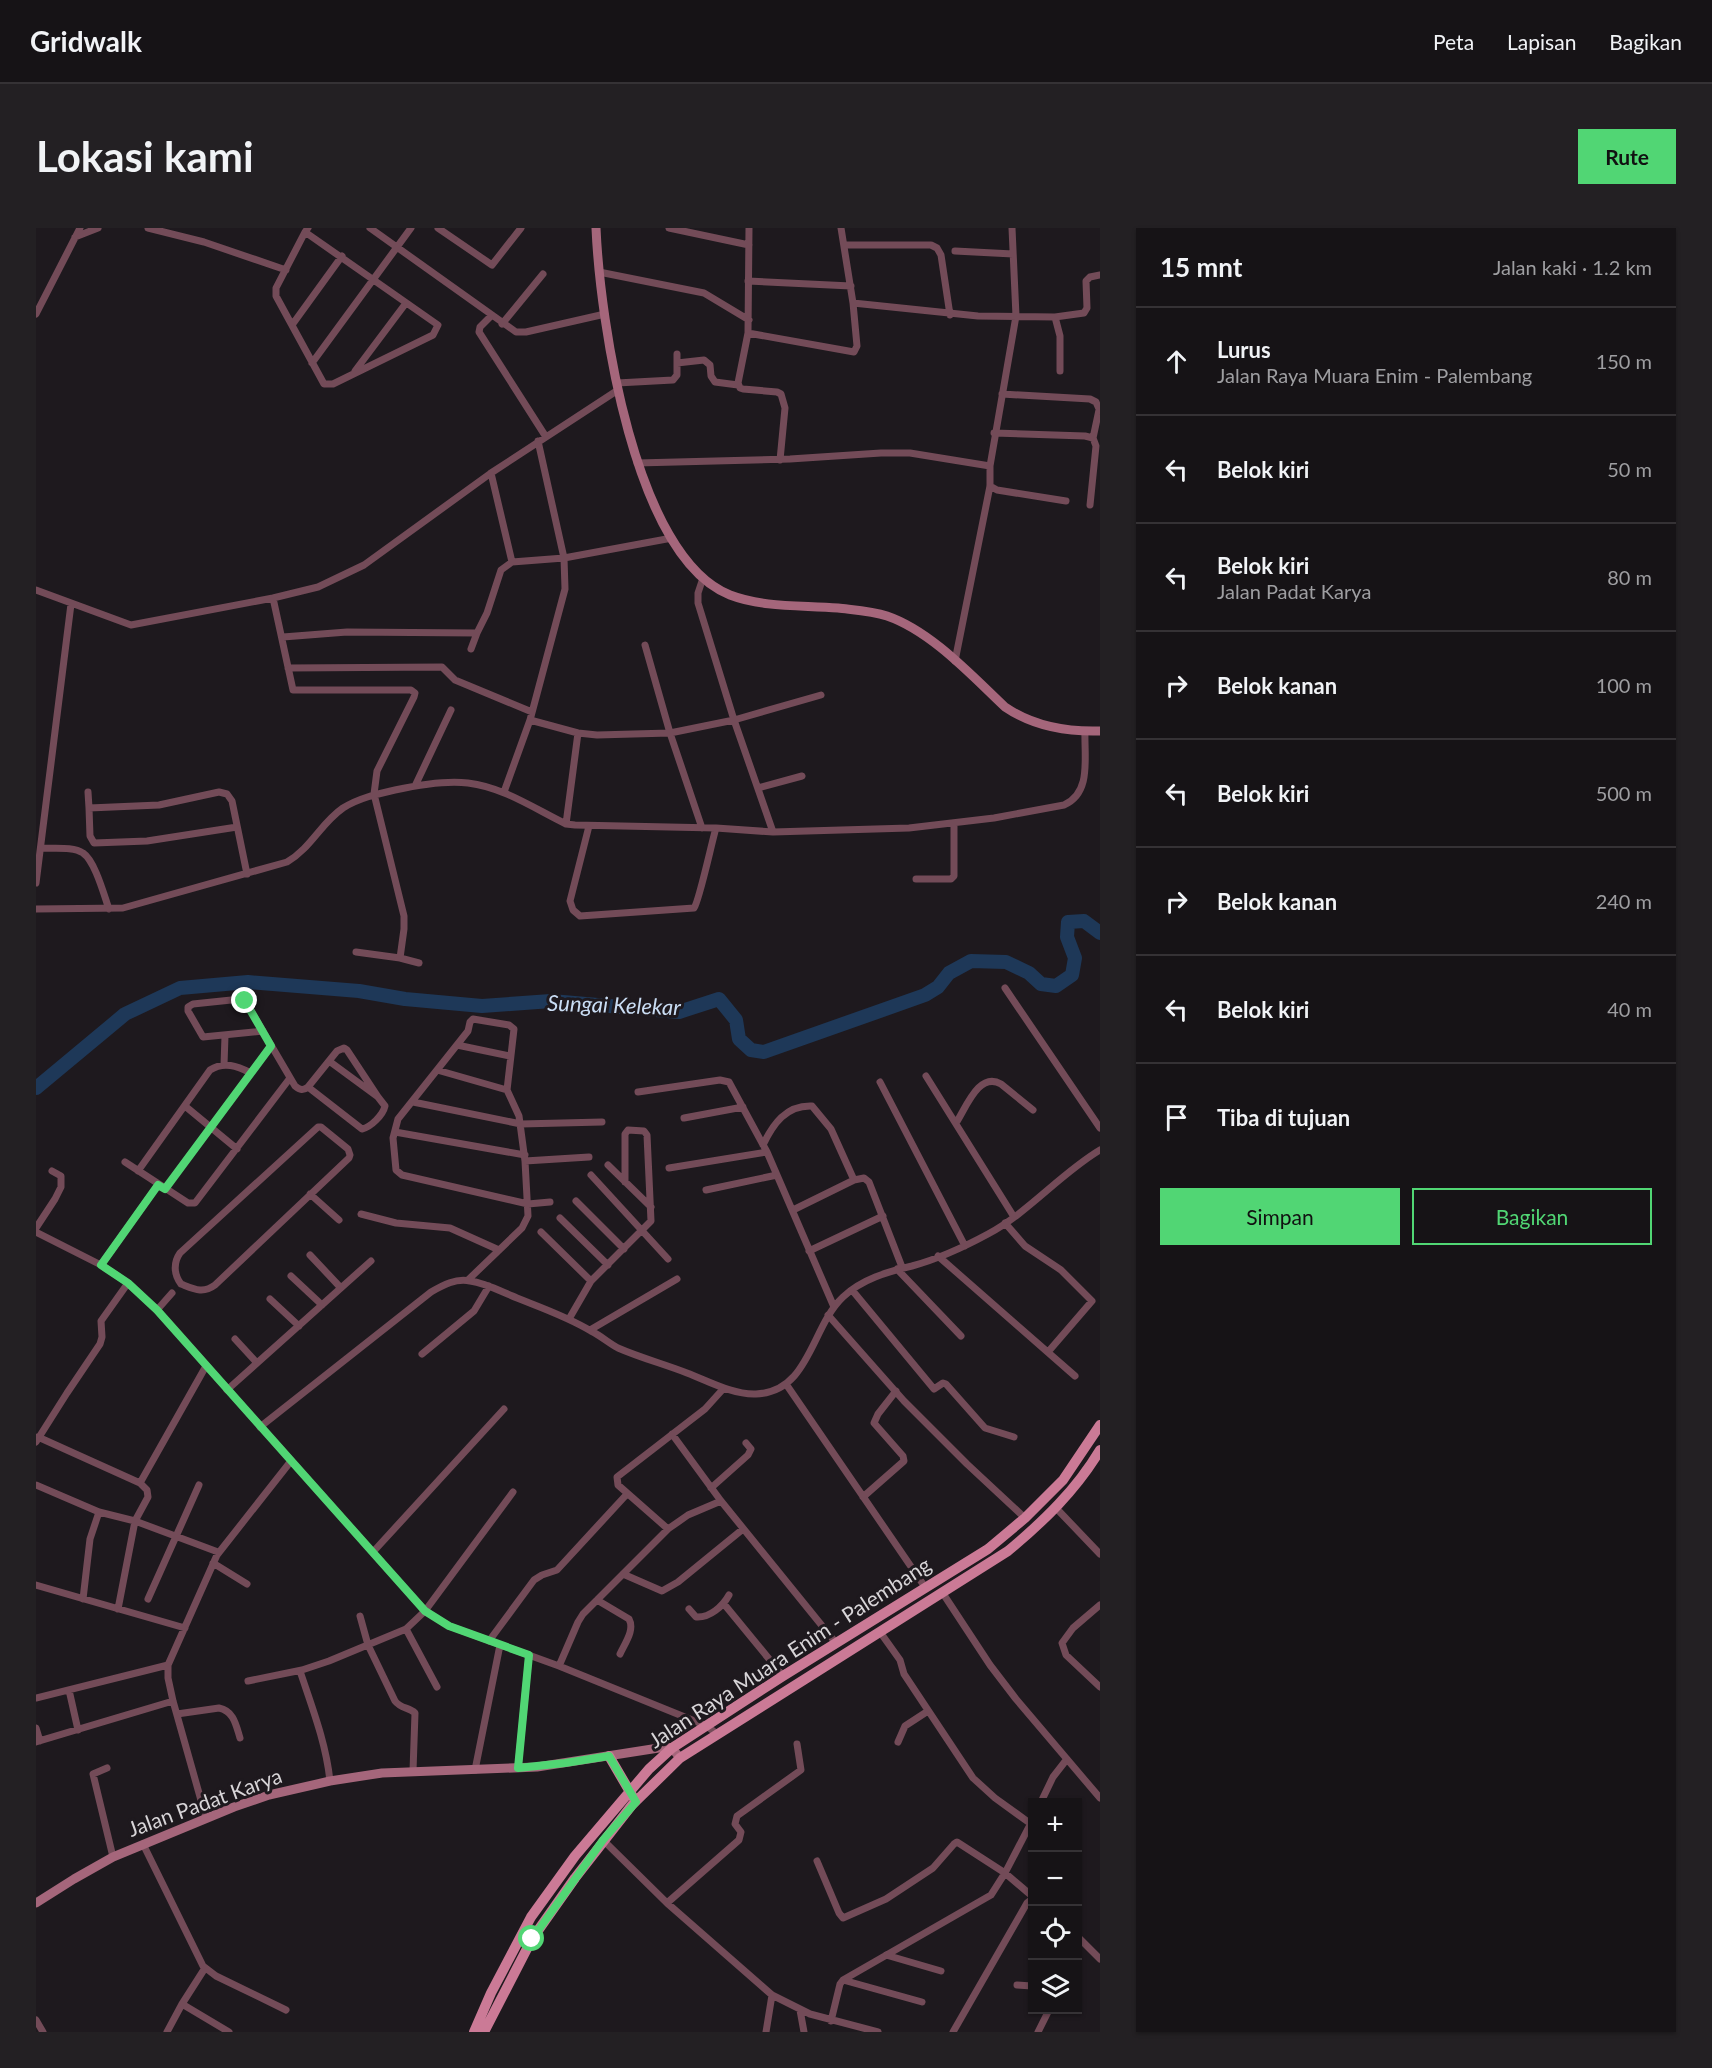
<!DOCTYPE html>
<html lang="id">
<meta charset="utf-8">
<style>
body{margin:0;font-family:Lato,sans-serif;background:#232023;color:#f1f3f6}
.controls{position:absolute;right:18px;bottom:18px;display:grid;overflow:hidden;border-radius:0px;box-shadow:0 2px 4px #0004}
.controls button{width:54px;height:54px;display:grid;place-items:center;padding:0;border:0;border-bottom:2px solid #353235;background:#161316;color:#f1f3f6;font:30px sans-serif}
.stop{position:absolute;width:18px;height:18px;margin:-14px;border:4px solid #51d674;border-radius:50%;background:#fff}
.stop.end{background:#51d674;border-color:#fff;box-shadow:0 2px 6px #0008}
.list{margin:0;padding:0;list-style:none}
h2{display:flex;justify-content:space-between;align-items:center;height:78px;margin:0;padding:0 24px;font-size:26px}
h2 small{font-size:20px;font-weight:400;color:#9e9ea1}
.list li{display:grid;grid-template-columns:39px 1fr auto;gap:18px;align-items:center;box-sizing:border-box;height:108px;padding:0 24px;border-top:2px solid #353235}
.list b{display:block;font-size:22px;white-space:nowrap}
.list p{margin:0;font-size:20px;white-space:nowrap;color:#9e9ea1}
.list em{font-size:20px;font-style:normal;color:#9e9ea1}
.actions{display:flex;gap:12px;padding:18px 24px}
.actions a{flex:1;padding:14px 0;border:2px solid #51d674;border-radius:0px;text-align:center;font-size:21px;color:#51d674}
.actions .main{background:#51d674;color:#111}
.icon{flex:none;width:33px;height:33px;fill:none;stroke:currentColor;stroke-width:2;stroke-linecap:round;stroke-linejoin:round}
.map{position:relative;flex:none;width:1064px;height:1804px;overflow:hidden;border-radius:0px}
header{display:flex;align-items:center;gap:36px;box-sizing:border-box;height:84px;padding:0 30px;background:#161316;border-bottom:2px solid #353235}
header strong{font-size:28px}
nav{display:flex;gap:33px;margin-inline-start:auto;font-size:21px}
.intro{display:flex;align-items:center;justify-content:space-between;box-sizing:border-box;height:144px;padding:0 36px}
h1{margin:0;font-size:42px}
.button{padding:15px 27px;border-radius:0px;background:#51d674;color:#111;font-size:21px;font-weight:700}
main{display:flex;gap:36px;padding:0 36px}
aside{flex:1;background:#161316;border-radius:0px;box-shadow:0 2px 4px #0004}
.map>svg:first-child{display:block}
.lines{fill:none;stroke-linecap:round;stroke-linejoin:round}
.river{stroke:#1e3858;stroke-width:14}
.street{stroke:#734b58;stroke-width:7}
.secondary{stroke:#a5667b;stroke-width:9}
.primary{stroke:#cb7a96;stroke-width:10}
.route{stroke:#51d674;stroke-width:8}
.labels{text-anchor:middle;stroke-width:6;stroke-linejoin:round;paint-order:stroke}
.street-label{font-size:21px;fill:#d8d5d8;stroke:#1e191e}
.water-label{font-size:22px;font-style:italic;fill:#caddf4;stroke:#1e191e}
</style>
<header>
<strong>Gridwalk</strong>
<nav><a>Peta</a><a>Lapisan</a><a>Bagikan</a></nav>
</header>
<div class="intro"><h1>Lokasi kami</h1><a class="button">Rute</a></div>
<main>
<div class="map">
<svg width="1064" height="1804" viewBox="0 0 1064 1804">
<rect width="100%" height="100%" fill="#1e191e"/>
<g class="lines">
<path class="river" d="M0,860L89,786L144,760L212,754L323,763L369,771L446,778L515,773L643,784L683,771L700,792L703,811L715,822L728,824L889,767L902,759L913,745L935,733L970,734L993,745L1005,756L1020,758L1036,747L1039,730L1031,709L1032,694L1048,693L1064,705"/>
<path class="street" d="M112,0L168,14L250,42
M334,0L480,104H490L569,86
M402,0L456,37L485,0
M633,0L713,17
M713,0L712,105L702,155L704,160L707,161L741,164L745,166L749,180L744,232
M269,4L402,97L397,107L297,156H288L240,68V60L269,4L272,0
M39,9L62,0
M808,17H895L901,20L905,27L914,87
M919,23L977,26
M563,44L668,65L713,92
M712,53L815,58
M817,75L942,88L1019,89L1048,85L1051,80L1050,53L1054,49L1064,47
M0,86L44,0
M455,88L444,99L443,104L510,209
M1019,89L1024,108V143
M466,96L507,46
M256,97L306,28
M712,105L818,124L821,118L817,75L805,0
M276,135L375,0
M641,135L668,132L674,137L675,148L679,154L702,157
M319,143L370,75
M581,155L637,152L641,147V126
M966,166L1054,171L1060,174L1064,183
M958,205L1049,208L1057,210L1060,218L1054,277
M1057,210L1063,182
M601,235L754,231L845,225H874L954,238L980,88L976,0
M455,245L476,334L528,330L636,310
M954,258L961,262L1030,273
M667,350L662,365V375L698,492L737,604
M0,362L95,397L237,370L282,359L328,337L455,245L582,162
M237,370L257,462H375L379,465L378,469L341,543L338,566L368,688V701L364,730L383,735
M247,409L311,404L441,405L451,385L465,342L476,334
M609,417L634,505L666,600
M435,421L441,405
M919,433L954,258V238
M252,440L406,439L419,452L496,484
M494,492L542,505L561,507L634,505L698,492L785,467
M379,558L415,482
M722,560L766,548
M52,564L53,580L123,577L183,564L191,566L196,573L211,646
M468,564L494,492L529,361L528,330L502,213
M53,580L54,608L58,615L111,613L201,599
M530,596L542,505
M553,598L534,673L537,682L544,688L658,680C663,674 676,613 680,600
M5,620C17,621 37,618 47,625C59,633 68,667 73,681
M880,651H915L918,648V595
M0,655L35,376
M0,681L87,680L251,634C275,620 285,595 307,580C323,570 341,566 359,562C382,557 409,552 432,555C467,559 499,581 530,596L539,597L680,600L737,604L873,600L958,590L1028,577C1056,565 1048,529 1049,503
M320,724L364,730
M969,760L1064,900
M227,803L167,809L152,783V779L157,776L205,771L211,776L259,858C264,862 267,863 272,859L301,823L308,820L311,822L342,869
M421,817L474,828
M188,837L189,808
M401,842L432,803L434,794L437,791L473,797L478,801L471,862L483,888L489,933L492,988L486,1000L432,1052
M890,848L978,989
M844,854L929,1018
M272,859L326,901C335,899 347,887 349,878L342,869L293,833
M471,862L401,842L362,891L357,910L360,942L366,947L492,976L514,974
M602,864L684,852L693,854L731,924L798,1079
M377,874L485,896L566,894
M149,878L201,921
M648,890L707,879
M920,895C930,880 943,843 965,856L997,882
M282,899H285L312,921L314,927L313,930L179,1057C167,1066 158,1061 145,1056C138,1047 137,1035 144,1025Z
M359,904L489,927
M727,917C737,896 750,877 776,878L795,901L818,952
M489,933L553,929
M89,934L152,975H159L254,850
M572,937L615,979
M633,940L731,924
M102,943L174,842C188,833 201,838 215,845
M555,947L632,1031
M129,961L235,818
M670,962L741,947
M274,966L303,992
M540,973L588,1021
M757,982L818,952L828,950L833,954L866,1039
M325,986L360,995L414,1000L463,1022
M524,990L572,1037
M969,995L989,1018L1025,1042L1056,1073L1012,1124
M0,1000L19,971L25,959V948L16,943
M0,1004L65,1037L92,1055L121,1082L389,1383L413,1398L523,1438L671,1498L682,1507
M505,1004L555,1053
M773,1023L847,988
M274,1027L305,1060
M902,1028L1039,1148
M65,1037L122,957
M861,1041L925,1108
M255,1048L286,1077
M816,1062L898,1161L907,1155L910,1156L949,1200L978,1209
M234,1071L263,1098
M121,1082L136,1065
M792,1087L868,1173L931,1236L989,1290
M533,1091L555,1053L615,993L611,907L608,903L592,902L589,906V954
M554,1102L641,1051
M199,1111L221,1135
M386,1126L438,1083L453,1058
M750,1156L889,1359
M191,1162L335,1033
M224,1199L395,1064C407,1057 420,1050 434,1053C450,1055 466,1064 481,1070C506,1080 532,1089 555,1103C565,1108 573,1115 582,1120C605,1130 628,1136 651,1145C672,1153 697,1167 720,1166C774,1164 775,1099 807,1069C826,1051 851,1044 876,1038C902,1031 928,1019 952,1006C993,984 1024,946 1064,922
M636,1206L685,1273L800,1415
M2,1209L104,1255L111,1262L112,1269L99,1293L82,1381
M0,1214L31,1165L64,1116L66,1109L65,1093L92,1055
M104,1255L170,1138
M0,1257L63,1284L99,1293L182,1324
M675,1260L712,1227L715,1221L710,1215
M827,1269L868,1233L867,1228L838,1195L842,1186L860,1163
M1020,1280L1064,1326
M632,1301L582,1257L581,1249L669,1181L688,1160
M337,1324L468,1181
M177,1335L211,1356
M587,1346L626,1363L642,1354L707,1301
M0,1357L149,1400
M906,1364L954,1437L980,1471L1064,1570
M47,1371L54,1311L63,1284
M112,1371L163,1257
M561,1372L593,1391C599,1402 589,1415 584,1426
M688,1376L747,1448
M1064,1377L1037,1400L1026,1415L1030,1427L1064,1459
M653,1381L660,1389C674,1390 687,1378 693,1367
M324,1388L332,1417L359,1473C365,1481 373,1479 379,1485L377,1543
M370,1401L401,1459
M844,1404L864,1432L868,1446L937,1550L959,1570L995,1596
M453,1413L498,1352L506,1347L521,1342L591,1266
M523,1438L542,1394L547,1386L632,1301L652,1287L685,1273
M264,1443C276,1479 290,1515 294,1553
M212,1453L266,1442L293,1433L370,1401L389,1383L477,1264
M33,1462L42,1502
M0,1470L132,1437
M141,1486L183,1480C198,1483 200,1497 204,1510
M0,1500L4,1513
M0,1514L137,1473
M862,1514L869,1498L892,1483
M71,1540L57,1546L77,1629
M482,1540L493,1427
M439,1542L464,1417
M1005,1574L1017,1549L1031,1531
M170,1590L137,1473L132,1450V1437L181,1327L255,1233
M567,1612L631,1675L736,1767L774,1786L842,1804
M107,1616L167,1738L180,1748L250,1782
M781,1633L803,1685L807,1690L850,1671L897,1640L918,1616L921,1614L969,1645L996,1668
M631,1675L703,1612L705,1604L699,1596L701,1588L765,1542L761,1516
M1042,1709L1064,1731
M850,1727L905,1743
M169,1740L146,1776L193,1804
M807,1752L886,1774
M981,1757L996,1758
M764,1782L768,1804
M0,1792L7,1804
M795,1793L804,1756L807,1752L955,1667L969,1645L996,1593
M131,1804L146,1776
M730,1804L736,1767
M917,1804L991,1675L996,1671
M1002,1804L1013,1782"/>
<path class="secondary" d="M560,0C564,92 598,329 694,367C728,380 766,377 802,380C818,382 836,383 851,388C895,403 936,448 969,479C997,498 1031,504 1064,503
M0,1675L38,1651L77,1629L198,1579L233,1567L294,1553L346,1545L501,1539L629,1519L636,1520L644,1530"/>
<path class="primary" d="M573,1528L597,1569
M438,1804L455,1765L495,1689L539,1628L613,1541L636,1520L747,1448L952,1321L989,1290L1027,1252L1064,1197
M448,1804L496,1711L539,1650L596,1577L644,1530L972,1323C1008,1293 1040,1262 1064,1222"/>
</g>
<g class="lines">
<path class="route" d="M209,773L235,818L129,961L122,957L65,1037L92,1055L121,1082L389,1383L413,1398L493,1427L482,1540L529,1535L573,1528L600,1574L567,1612L496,1711"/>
</g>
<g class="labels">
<g class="street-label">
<text transform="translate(754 1425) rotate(-33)" y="7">Jalan Raya Muara Enim - Palembang</text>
<text transform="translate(169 1575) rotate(-20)" y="7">Jalan Padat Karya</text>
</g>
<g class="water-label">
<text transform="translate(578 777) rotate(2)" y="8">Sungai Kelekar</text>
</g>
</g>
</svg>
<div class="controls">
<button>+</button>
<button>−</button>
<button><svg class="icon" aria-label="locate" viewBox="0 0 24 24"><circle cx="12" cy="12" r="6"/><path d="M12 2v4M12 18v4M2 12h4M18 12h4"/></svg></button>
<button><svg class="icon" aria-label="layers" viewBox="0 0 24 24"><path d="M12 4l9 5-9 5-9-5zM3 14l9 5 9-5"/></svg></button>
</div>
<div class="stop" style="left:496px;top:1711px"></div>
<div class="stop end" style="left:209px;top:773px"></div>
</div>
<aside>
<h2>15 mnt<small>Jalan kaki · 1.2 km</small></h2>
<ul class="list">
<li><svg class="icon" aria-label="ahead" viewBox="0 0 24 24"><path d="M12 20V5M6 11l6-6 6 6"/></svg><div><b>Lurus</b><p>Jalan Raya Muara Enim - Palembang</p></div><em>150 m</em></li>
<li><svg class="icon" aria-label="left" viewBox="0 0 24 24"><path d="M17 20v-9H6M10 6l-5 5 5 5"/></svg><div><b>Belok kiri</b></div><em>50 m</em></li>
<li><svg class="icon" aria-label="left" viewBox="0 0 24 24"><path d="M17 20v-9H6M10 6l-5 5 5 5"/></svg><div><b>Belok kiri</b><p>Jalan Padat Karya</p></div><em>80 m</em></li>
<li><svg class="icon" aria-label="right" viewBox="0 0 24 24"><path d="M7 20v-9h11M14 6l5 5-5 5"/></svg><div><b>Belok kanan</b></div><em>100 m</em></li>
<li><svg class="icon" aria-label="left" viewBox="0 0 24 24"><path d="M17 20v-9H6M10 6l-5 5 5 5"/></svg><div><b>Belok kiri</b></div><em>500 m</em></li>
<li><svg class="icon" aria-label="right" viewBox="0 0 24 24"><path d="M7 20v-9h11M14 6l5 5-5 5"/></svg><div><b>Belok kanan</b></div><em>240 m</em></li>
<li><svg class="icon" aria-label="left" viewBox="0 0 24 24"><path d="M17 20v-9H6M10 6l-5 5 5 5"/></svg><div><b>Belok kiri</b></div><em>40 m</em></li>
<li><svg class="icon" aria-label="arrive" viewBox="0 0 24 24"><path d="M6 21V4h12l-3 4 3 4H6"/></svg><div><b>Tiba di tujuan</b></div></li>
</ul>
<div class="actions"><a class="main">Simpan</a><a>Bagikan</a></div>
</aside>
</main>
